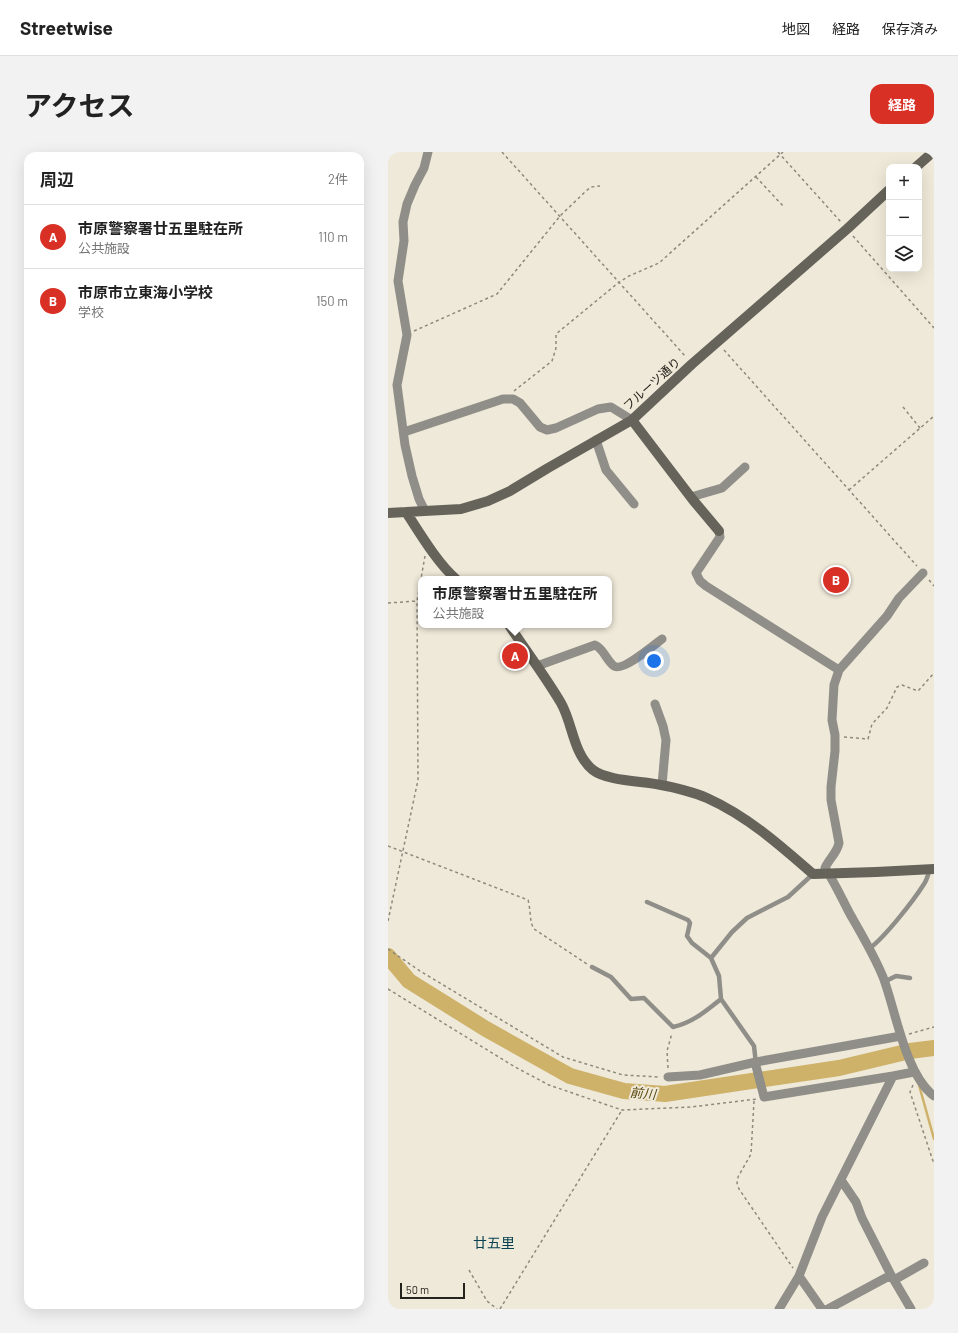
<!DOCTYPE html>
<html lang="ja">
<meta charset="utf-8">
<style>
body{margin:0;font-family:Barlow,"Noto Sans JP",sans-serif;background:#f2f2f2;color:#222}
.controls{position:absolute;right:12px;top:12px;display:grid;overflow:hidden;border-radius:8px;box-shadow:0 4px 16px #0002}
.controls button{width:36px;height:36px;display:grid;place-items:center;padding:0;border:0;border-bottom:1px solid #e0e0e0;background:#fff;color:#222;font:20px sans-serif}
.scale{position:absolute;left:12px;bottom:10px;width:65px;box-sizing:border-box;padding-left:4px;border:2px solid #24221c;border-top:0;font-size:11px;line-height:14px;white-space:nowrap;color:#24221c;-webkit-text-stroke:3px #efe9d9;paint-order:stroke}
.you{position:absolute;left:266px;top:509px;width:14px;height:14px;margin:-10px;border:3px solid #fff;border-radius:50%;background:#1a73e8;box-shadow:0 0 0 6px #1a73e833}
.badge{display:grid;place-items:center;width:26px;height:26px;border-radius:50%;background:#d93025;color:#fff;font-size:13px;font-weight:700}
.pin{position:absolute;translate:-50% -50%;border:2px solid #fff;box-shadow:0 1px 4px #0006}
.popup{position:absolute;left:30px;top:424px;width:194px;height:52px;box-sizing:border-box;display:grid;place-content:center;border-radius:8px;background:#fff;filter:drop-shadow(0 1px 3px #0005);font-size:13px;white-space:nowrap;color:#767676}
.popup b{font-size:15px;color:#222}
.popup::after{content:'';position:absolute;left:50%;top:100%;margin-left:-8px;border:8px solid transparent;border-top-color:#fff}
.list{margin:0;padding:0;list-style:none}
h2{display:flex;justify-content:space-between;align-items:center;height:52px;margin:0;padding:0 16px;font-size:17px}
h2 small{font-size:13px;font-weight:400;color:#767676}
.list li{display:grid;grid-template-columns:26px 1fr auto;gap:12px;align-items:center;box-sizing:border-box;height:64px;padding:0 16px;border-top:1px solid #e0e0e0}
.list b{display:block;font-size:15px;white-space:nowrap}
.list p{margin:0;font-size:13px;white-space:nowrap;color:#767676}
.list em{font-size:13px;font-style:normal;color:#767676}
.icon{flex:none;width:22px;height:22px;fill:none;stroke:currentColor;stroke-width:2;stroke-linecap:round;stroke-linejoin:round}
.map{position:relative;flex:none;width:546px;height:1157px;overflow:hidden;border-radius:12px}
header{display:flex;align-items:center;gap:24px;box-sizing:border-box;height:56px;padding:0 20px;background:#fff;border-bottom:1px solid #e0e0e0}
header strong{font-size:19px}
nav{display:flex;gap:22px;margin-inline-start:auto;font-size:14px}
.intro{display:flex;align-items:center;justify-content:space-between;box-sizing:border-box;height:96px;padding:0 24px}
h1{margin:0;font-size:28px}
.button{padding:10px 18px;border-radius:12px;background:#d93025;color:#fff;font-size:14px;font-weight:700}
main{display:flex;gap:24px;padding:0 24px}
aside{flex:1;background:#fff;border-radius:12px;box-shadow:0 4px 16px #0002}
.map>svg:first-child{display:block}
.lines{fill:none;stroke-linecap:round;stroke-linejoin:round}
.stream{stroke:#ceb26a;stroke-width:2.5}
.river{stroke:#ceb26a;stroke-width:16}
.path{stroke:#8d897d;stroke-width:1.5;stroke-dasharray:3 3;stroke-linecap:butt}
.lane{stroke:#908e88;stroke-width:4.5}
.street{stroke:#908e88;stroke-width:9}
.secondary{stroke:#66635a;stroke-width:10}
.labels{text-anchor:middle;stroke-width:4;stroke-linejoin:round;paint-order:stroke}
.street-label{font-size:12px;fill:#24221c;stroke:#efe9d9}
.water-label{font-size:13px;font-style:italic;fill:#59460d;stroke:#efe9d9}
.quarter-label{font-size:14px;fill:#094151;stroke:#efe9d9}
</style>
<header>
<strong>Streetwise</strong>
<nav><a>地図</a><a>経路</a><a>保存済み</a></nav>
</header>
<div class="intro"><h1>アクセス</h1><a class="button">経路</a></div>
<main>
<aside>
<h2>周辺<small>2件</small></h2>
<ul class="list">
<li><span class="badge">A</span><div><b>市原警察署廿五里駐在所</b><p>公共施設</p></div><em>110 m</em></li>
<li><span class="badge">B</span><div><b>市原市立東海小学校</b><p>学校</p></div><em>150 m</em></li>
</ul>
</aside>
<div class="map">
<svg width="546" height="1157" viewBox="0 0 546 1157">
<rect width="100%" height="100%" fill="#efe9d9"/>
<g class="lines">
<path class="stream" d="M531,933L546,987"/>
<path class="river" d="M0,804L21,829L98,877L182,924L236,939L277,942L451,916L522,899L546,896"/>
<path class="path" d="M114,0L298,205
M390,0L453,70
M368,25L396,55
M465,84L546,176
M26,179L109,142L172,64L198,39L203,35L212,34
M336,198L529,414
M126,239L164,209L168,196V182L230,131L241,124L271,111L395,0
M515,255L532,276
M461,338L546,264
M541,428L546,434
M0,451L29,449
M456,585L480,587L484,572L499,556L509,535L514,533L530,539L546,521
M0,694L140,748C143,758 141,769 146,777L199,812
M0,769L30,628L29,449L37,404
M0,797L32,819L175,905L235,923L271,925
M0,837L127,915L161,933L234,958L303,955L369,947
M521,882L546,875
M280,916L279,899L284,881
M525,933L522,940L546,1012
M366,949L363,1002L350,1025L349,1031L351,1037L405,1116
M81,1118L99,1149L109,1157
M112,1157L234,958"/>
<path class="lane" d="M259,750L300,768L302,771L299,784L304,791L323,806
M482,796C497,785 526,748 536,732C539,728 540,722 542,717
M204,815L223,825L243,847L256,846L285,875C304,871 318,859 333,847
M496,830L508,824L522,826
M368,912L366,894L333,847L331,824L323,806L344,780L359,766L400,745L425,722"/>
<path class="street" d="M16,280L115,247H125L132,251L152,275L159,278L168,276L210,257L223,255L244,268
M208,288L218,318L246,352
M303,345L334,336L357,315
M37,359L31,347L24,324L17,293L9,233L19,183L10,129L16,89L15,70L19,52L27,33L36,16L40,0
M331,379L332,385L308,421L312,429L318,434L451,518
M535,421L511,446L499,464L451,518L446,533L444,568L447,583V599L443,635V648L451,691C449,701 441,707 437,716C447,731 454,747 462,762C474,783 486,803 495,825C508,859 517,922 546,944
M149,514L207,493C216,497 218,508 226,514C234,520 266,493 274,487
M267,552L275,574L278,588L274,633
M368,914L376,945L505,924
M280,925L312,923L368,910L513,884
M453,1028L468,1050L474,1066L503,1123L523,1157
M411,1124L434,1157
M506,1128L536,1111
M391,1157L411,1124L434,1065L505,924L526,920
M440,1157L503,1123"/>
<path class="secondary" d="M528,15L545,0
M244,268L305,348L331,379
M18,360C31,380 50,412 68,427
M0,361L73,357L100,349L122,339L160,316L244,268L304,212L459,77L501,38
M121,473C138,499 157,524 173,551C185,572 185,602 205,618C219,629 255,629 273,633C285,635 308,641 319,646C359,664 392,693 425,722L488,720L546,717"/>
</g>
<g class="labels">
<g class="street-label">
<text transform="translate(264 232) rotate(-42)" y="4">フルーツ通り</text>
</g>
<g class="water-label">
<text transform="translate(255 941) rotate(5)" y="5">前川</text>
</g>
<g class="quarter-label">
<text x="106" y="1096">廿五里</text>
</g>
</g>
</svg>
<div class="controls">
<button>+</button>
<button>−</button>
<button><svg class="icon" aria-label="layers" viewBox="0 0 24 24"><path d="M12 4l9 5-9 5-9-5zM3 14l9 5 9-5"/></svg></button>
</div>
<div class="scale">50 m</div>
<div class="you"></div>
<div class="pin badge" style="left:127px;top:504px">A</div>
<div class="popup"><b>市原警察署廿五里駐在所</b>公共施設</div>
<div class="pin badge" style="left:448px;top:428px">B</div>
</div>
</main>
